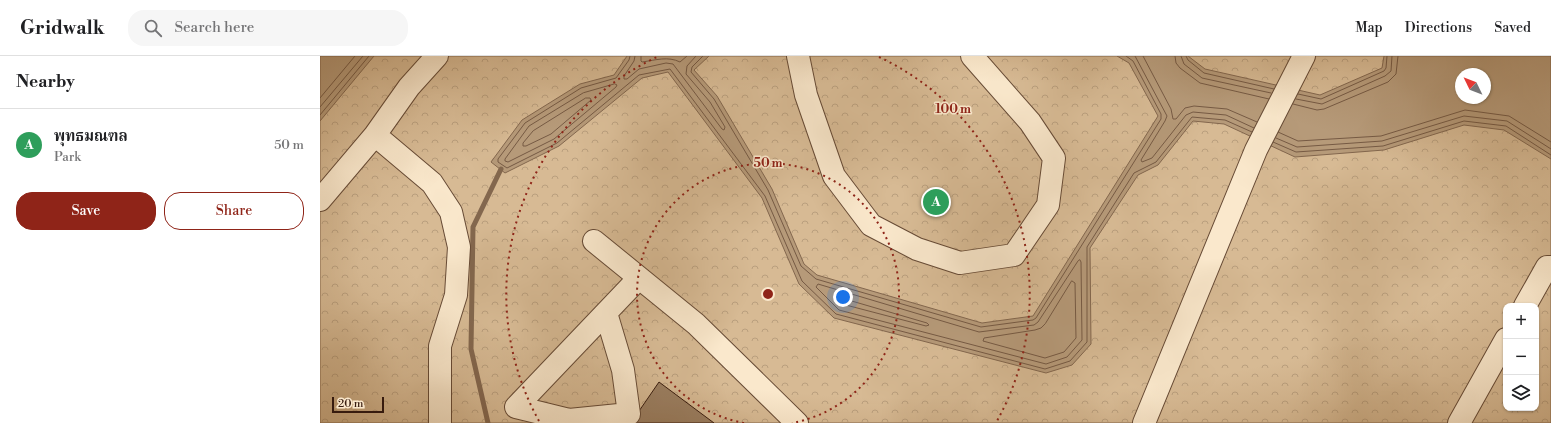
<!DOCTYPE html>
<meta charset="utf-8">
<style>
body{margin:0;font-family:"Libre Bodoni","Noto Serif Thai",serif;background:#f6f6f6;color:#202124}
.controls{position:absolute;right:12px;bottom:12px;display:grid;overflow:hidden;border-radius:8px;box-shadow:0 1px 3px #0004}
.controls button{width:36px;height:36px;display:grid;place-items:center;padding:0;border:0;border-bottom:1px solid #e0e0e0;background:#fff;color:#202124;font:20px sans-serif}
.compass{position:absolute;left:1135px;top:12px;width:36px;height:36px;border-radius:50%;background:#fff;box-shadow:0 1px 3px #0004;rotate:313deg}
.scale{position:absolute;left:12px;bottom:10px;width:52px;box-sizing:border-box;padding-left:4px;border:2px solid #371b0e;border-top:0;font-size:11px;line-height:14px;white-space:nowrap;color:#371b0e;-webkit-text-stroke:3px #fae8cc;paint-order:stroke}
.you{position:absolute;left:523px;top:241px;width:14px;height:14px;margin:-10px;border:3px solid #fff;border-radius:50%;background:#1a73e8;box-shadow:0 0 0 6px #1a73e833}
.badge{display:grid;place-items:center;width:26px;height:26px;border-radius:50%;background:#8f2418;color:#fff;font-size:13px;font-weight:700}
.pin{position:absolute;translate:-50% -50%;border:2px solid #fff;box-shadow:0 1px 4px #0006}
.list{margin:0;padding:0;list-style:none}
h2{display:flex;justify-content:space-between;align-items:center;height:52px;margin:0;padding:0 16px;font-size:17px}
h2 small{font-size:13px;font-weight:400;color:#757577}
.list li{display:grid;grid-template-columns:26px 1fr auto;gap:12px;align-items:center;box-sizing:border-box;height:72px;padding:0 16px;border-top:1px solid #e0e0e0}
.list b{display:block;font-size:15px;white-space:nowrap}
.list p{margin:0;font-size:13px;white-space:nowrap;color:#757577}
.list em{font-size:13px;font-style:normal;color:#757577}
.actions{display:flex;gap:8px;padding:12px 16px}
.actions a{flex:1;padding:9px 0;border:1px solid #8f2418;border-radius:16px;text-align:center;font-size:14px;color:#8f2418}
.actions .main{background:#8f2418;color:#fff}
.icon{flex:none;width:22px;height:22px;fill:none;stroke:currentColor;stroke-width:2;stroke-linecap:round;stroke-linejoin:round}
.map{position:relative;flex:none;width:1231px;height:367px;overflow:hidden}
header{display:flex;align-items:center;gap:24px;box-sizing:border-box;height:56px;padding:0 20px;background:#fff;border-bottom:1px solid #e0e0e0}
header strong{font-size:19px}
nav{display:flex;gap:22px;margin-inline-start:auto;font-size:14px}
.search{width:280px;height:36px;background:#f6f6f6;display:flex;align-items:center;gap:10px;box-sizing:border-box;padding:0 14px;border-radius:16px;color:#757577;font-size:15px}
main{display:flex}
aside{flex:1;background:#fff}
.map>svg:first-child{display:block}
.forest{fill:url(#forest-crowns);stroke:#876a51;fill-rule:evenodd}
.water{fill:#b69a79;stroke:#83674e;fill-rule:evenodd}
.lines{fill:none;stroke-linecap:round;stroke-linejoin:round}
.shore{stroke:#765a44;stroke-width:1}
.stream{stroke:#83674e;stroke-width:5}
.building{fill:#9b7f62;stroke:#371b0e}
.minor-casing{stroke:#674b36;stroke-width:24}
.minor{stroke:#fae8cc;stroke-width:22}
.ring{fill:none;stroke:#8f2418;stroke-width:2;stroke-dasharray:2 4}
.centre{fill:#8f2418;stroke:#fae8cc;stroke-width:2}
.ring-label{font-size:12px;text-anchor:middle;font-weight:bold;fill:#8f2418;stroke:#fae8cc;stroke-width:3;stroke-linejoin:round;paint-order:stroke}
</style>
<header>
<strong>Gridwalk</strong>
<div class="search"><svg class="icon" aria-label="search" viewBox="0 0 24 24"><circle cx="10" cy="10" r="6"/><path d="M15 15l6 6"/></svg>Search here</div>
<nav><a>Map</a><a>Directions</a><a>Saved</a></nav>
</header>
<main>
<aside>
<h2>Nearby<small></small></h2>
<ul class="list">
<li><span class="badge" style="background:#2e9e5b">A</span><div><b>พุทธมณฑล</b><p>Park</p></div><em>50 m</em></li>
</ul>
<div class="actions"><a class="main">Save</a><a>Share</a></div>
</aside>
<div class="map">
<svg width="1231" height="367" viewBox="0 0 1231 367">
<defs>
<pattern id="forest-crowns" width="20" height="18" patternUnits="userSpaceOnUse"><rect width="20" height="18" fill="#d7ba94"/><path d="M2 6a3 3 0 1 1 6 0M12 15a3 3 0 1 1 6 0" fill="none" stroke="#b99f7e"/></pattern>
</defs>
<rect width="100%" height="100%" fill="#f8dbb0"/>
<filter id="stains"><feTurbulence type="fractalNoise" baseFrequency=".005" numOctaves="4"/><feColorMatrix values="0 0 0 0 .2 0 0 0 0 .09 0 0 0 0 .02 0 0 0 .5 -.17"/></filter>
<radialGradient id="worn" r=".72"><stop offset=".6" stop-color="#630" stop-opacity="0"/><stop offset="1" stop-color="#630" stop-opacity=".3"/></radialGradient>
<path class="forest" d="M0,0H1231V367H0ZM1141,18H1165V42H1141ZM1186,250H1216V352H1186Z"/>
<path class="water" d="M0,0H54L0,65Z
M307,0H389L374,14L397,40L452,133L484,208L497,219L662,267L713,260L838,60L809,7L797,0H868L885,13L1000,39L1062,12L1064,0H1231V103L1184,74L1144,69L1064,94L975,101L904,68L873,65L838,109L818,119L770,192L771,288L752,309L726,317L514,262L479,228L442,142L348,16L322,22L239,90L185,117L171,106L202,64L260,28L294,19ZM1141,18H1165V42H1141Z"/>
<g class="lines">
<path class="shore" d="M310,0L309,4L296,22L261,32L205,67L178,103V106L187,112L237,87L319,19L350,13L445,140L482,225L516,258L725,313L750,305L767,286V191L814,117L836,106L872,61L905,64L932,76
M315,0L314,5L304,20V23H307L319,13L346,7L353,8L402,73L404,74L405,71L390,46L366,18L367,10L376,0
M321,0V5L322,6C336,4 348,0 360,6L367,0
M383,0L372,11L371,16L394,43L448,134L481,210L496,223L661,271L713,264L716,262L841,63V58L813,5L806,0
M815,0L847,60L845,65L821,104L822,106L832,102L866,59L873,56L906,59L934,72
M823,0L851,53L853,63H856L865,52L874,50L907,53L937,66
M855,0L856,7L860,12L880,27L949,43
M861,0L864,8L882,22L951,37
M866,0L868,4L884,17L954,33
M295,28L297,29L296,31L234,83L188,106L185,105V103L209,70L263,37Z
M978,38L1001,43L1064,15L1066,12L1067,0
M0,42L35,0
M266,42H270L271,44L231,78L206,90H203V87L213,75Z
M976,43L1002,48L1065,20L1071,15L1072,0
M973,48L997,54L1004,53L1068,26L1076,18L1078,0
M0,51L43,0
M0,59L49,0
M958,76L978,85L1061,80L1145,54L1189,60L1231,86
M956,82L977,91L1062,85L1144,60L1187,65L1231,93
M953,86L976,96L1063,90L1144,65L1186,70L1231,99
M760,204L761,206L762,284L747,301L726,308L519,254L496,231L498,228L659,276L714,269L718,266L758,205Z
M752,225L755,227L756,282L744,296L725,302L663,285L664,282L715,274L721,272L725,268Z
M518,241L607,267L609,269L606,270L522,248L518,244Z"/>
<path class="stream" d="M168,367L151,293L153,171L181,113"/>
</g>
<path class="building" d="M339,326L394,367H302L317,358Z"/>
<g class="lines">
<defs>
<path id="minor" d="M478,0L486,39L514,120L551,169L597,193L640,207L694,199L728,149L734,102L710,66L652,0
M55,79L112,127L131,156L139,191L136,239L120,290V367
M0,144L55,79L89,31L117,0
M274,185L376,268L477,367
M1205,250L1227,211H1231
M286,257L303,314L309,358L249,364L196,351L319,222
M824,367L936,94L984,0
M1139,367L1186,283"/>
</defs>
<use href="#minor" class="minor-casing"/>
<use href="#minor" class="minor"/>
</g>
<g class="ring">
<path d="M424 367A131 131 0 1 1 472 367"/>
<path d="M219 365A262 262 0 0 1 337 1M559 1A262 262 0 0 1 677 365"/>
</g>
<circle cx="448" cy="238" r="6" class="centre"/>
<g class="ring-label">
<text x="633" y="57">100 m</text>
<text x="448" y="111">50 m</text>
</g>
<rect width="100%" height="100%" filter="url(#stains)"/>
<rect width="100%" height="100%" fill="url(#worn)"/>
</svg>
<div class="controls">
<button>+</button>
<button>−</button>
<button><svg class="icon" aria-label="layers" viewBox="0 0 24 24"><path d="M12 4l9 5-9 5-9-5zM3 14l9 5 9-5"/></svg></button>
</div>
<svg class="compass" viewBox="-18 -18 36 36"><path d="M0-13l5 13h-10z" fill="#e53935"/><path d="M0 13l5-13h-10z" fill="#757577"/></svg>
<div class="scale">20 m</div>
<div class="you"></div>
<div class="pin badge" style="left:616px;top:146px;background:#2e9e5b">A</div>
</div>
</main>
